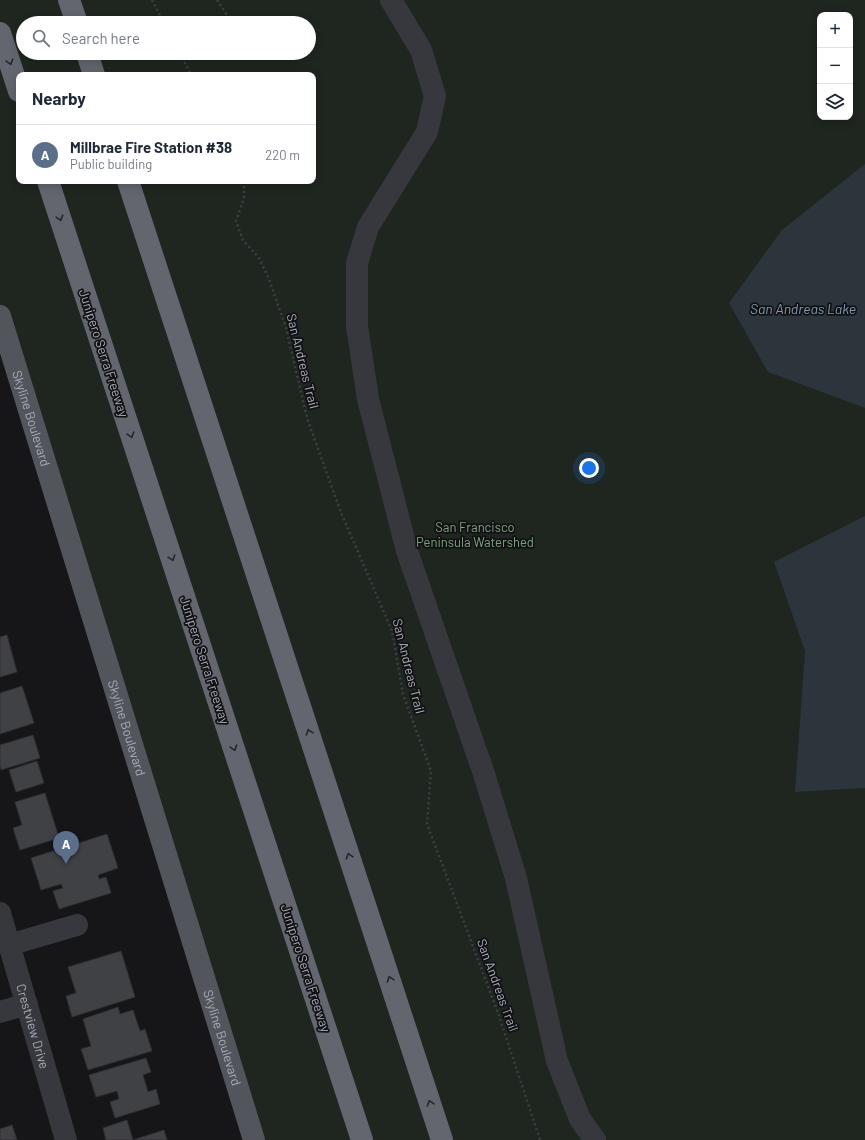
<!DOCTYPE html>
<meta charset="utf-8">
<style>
body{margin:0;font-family:Barlow,sans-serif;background:#f6f6f7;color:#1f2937}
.controls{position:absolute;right:12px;top:12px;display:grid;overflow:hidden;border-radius:8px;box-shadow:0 2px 10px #0003}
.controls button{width:36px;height:36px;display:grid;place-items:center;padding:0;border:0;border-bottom:1px solid #e0e1e3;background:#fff;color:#1f2937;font:20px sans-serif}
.you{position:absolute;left:589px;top:468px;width:14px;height:14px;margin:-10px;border:3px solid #fff;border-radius:50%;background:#1a73e8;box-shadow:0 0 0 6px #1a73e833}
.badge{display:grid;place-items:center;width:26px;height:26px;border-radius:50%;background:#2563eb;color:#fff;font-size:13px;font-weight:700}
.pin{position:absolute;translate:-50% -33px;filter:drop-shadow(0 1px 2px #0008)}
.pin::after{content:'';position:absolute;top:21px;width:14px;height:12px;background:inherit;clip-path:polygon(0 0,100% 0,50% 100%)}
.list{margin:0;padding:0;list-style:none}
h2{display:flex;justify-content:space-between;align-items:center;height:52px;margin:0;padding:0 16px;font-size:17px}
h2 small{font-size:13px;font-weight:400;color:#747a83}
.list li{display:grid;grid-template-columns:26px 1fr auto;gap:12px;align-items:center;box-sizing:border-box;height:60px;padding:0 16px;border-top:1px solid #e0e1e3}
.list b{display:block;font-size:15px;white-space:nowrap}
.list p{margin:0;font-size:13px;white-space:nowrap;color:#747a83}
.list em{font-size:13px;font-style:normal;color:#747a83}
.icon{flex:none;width:22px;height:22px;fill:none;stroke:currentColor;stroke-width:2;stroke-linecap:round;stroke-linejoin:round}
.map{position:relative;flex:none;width:865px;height:1140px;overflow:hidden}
.search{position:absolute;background:#fff;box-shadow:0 2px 10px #0003;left:16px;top:16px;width:300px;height:44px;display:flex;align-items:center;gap:10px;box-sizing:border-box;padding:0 14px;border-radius:22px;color:#747a83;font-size:15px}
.panel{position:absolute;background:#fff;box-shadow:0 2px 10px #0003;left:16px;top:72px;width:300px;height:112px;border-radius:8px}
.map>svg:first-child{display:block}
.green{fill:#1e261f;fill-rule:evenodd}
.water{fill:#2c353c}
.building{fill:#404145;stroke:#303034}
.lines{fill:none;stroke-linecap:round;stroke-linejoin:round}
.path{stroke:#3d3f44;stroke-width:2.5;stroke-dasharray:2 3;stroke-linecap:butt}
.minor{stroke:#37383d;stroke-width:22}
.major{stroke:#53555c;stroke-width:22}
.highway{stroke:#63666e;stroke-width:22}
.oneway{stroke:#26262a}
.labels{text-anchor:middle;stroke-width:3.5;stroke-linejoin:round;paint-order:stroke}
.street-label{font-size:13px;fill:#a8adb8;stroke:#111113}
.park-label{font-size:13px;fill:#7fa381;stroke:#111113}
.water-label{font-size:14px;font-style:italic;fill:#7f9bb3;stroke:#111113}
</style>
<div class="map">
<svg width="865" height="1140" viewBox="0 0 865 1140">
<rect width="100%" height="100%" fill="#161618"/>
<path class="green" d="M0,0H865V1140H260L0,316ZM820,15H850V117H820ZM23,23H309V53H23ZM19,75H313V181H19Z"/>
<path class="water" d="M865,164V408L768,372L729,303L782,230Z
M865,516V788L795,792L805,651L774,562Z"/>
<path class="building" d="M7,635L17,672L0,677V637Z
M22,686L34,723L0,734V693Z
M33,735L40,758L1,770L0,765V745Z
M37,761L44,783L16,792L9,770Z
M45,793L59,838L20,850L13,828L22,825L15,802Z
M107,834L118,868L98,875L99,879L106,877L111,893L59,909L53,891L63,888L61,884L41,890L31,858Z
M121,951L135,997L72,1017L66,996L76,993L68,967Z
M118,1007L120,1014L133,1010L140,1031L145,1029L152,1051L88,1070L81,1049L91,1046L83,1019Z
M146,1058L151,1072L143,1075L148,1092L156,1089L160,1104L115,1118L110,1102L119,1099L117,1091L96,1097L89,1075Z
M127,1120L133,1140L164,1130L167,1140H106L103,1128Z
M12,1125L17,1140H0V1129Z"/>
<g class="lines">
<path class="path" d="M152,0L164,23
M217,0L232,23
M180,53L191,75
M244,181V198L236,221L243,240L259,258L269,279L286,328L307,418L340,510L392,631L403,694L431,771L427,824L498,1013L540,1140"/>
<g class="minor">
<path d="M391,0L421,50L435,96L427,132L368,227L357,263V326L368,399L407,551L484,774L516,878L557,1061L580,1119L595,1140"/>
<path id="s1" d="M0,913L66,1140"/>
<path d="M9,945L77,925"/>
<path d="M0,1012L27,1004"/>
</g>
<path class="major" id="s2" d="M0,316L254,1140"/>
<path class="highway" d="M69,0L77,23
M0,33L19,91
M87,53L94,75
M48,181L362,1140
M128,181L442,1140"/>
</g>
<defs><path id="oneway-chevron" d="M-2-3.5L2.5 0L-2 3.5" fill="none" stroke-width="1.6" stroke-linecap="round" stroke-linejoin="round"/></defs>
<g class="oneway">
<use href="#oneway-chevron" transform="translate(10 62) rotate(72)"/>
<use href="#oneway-chevron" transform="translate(60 218) rotate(72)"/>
<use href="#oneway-chevron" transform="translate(131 435) rotate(72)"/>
<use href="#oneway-chevron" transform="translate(172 558) rotate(72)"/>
<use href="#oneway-chevron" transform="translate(309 732) rotate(-108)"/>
<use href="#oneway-chevron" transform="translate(234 748) rotate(72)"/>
<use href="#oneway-chevron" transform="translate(349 856) rotate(-108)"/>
<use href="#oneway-chevron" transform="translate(390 979) rotate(-108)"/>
<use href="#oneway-chevron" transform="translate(430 1103) rotate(-108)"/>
</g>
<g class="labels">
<g class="street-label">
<text transform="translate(104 353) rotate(72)" y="5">Junipero Serra Freeway</text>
<text transform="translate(303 361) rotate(76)" y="5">San Andreas Trail</text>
<text dy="5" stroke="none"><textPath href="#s2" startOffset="107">Skyline Boulevard</textPath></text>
<text transform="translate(205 660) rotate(72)" y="5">Junipero Serra Freeway</text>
<text transform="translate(409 666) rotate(76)" y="5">San Andreas Trail</text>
<text dy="5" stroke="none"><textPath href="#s2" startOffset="431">Skyline Boulevard</textPath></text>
<text transform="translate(306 968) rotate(72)" y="5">Junipero Serra Freeway</text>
<text transform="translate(498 985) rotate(70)" y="5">San Andreas Trail</text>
<text dy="5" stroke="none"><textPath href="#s1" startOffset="118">Crestview Drive</textPath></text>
<text dy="5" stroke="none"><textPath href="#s2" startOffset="755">Skyline Boulevard</textPath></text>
</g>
<g class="park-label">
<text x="475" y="532">San Francisco<tspan x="475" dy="15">Peninsula Watershed</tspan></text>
</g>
<g class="water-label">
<text x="803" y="314">San Andreas Lake</text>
</g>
</g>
</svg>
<div class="controls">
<button>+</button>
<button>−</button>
<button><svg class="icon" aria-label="layers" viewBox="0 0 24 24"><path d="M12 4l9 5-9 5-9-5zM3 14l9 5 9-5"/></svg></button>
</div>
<div class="you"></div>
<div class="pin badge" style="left:66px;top:864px;background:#5c6f8a">A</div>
<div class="search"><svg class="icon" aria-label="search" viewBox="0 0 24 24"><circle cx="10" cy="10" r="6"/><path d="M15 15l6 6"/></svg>Search here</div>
<section class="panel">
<h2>Nearby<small></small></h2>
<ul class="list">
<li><span class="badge" style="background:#5c6f8a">A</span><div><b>Millbrae Fire Station #38</b><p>Public building</p></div><em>220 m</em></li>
</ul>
</section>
</div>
